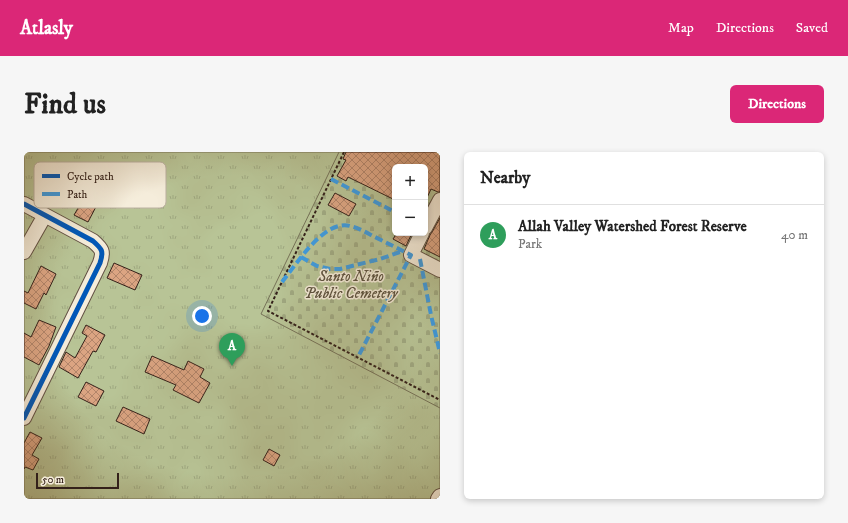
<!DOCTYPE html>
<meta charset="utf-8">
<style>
body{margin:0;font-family:"IM FELL DW Pica",serif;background:#f6f6f6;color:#222}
.controls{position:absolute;right:12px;top:12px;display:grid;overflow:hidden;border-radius:6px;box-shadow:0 2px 6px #0003}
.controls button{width:36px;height:36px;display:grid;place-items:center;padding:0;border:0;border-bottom:1px solid #e0e0e0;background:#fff;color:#222;font:20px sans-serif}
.scale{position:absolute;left:12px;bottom:10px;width:83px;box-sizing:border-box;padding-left:4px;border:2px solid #34211a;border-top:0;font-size:11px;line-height:14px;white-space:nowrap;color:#34211a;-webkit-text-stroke:3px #f5eddb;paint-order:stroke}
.you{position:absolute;left:178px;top:164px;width:14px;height:14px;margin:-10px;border:3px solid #fff;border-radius:50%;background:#1a73e8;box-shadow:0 0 0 6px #1a73e833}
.badge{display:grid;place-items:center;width:26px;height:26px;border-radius:50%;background:#db2777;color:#fff;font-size:13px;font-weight:700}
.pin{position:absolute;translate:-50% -33px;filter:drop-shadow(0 1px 2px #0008)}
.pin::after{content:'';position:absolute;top:21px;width:14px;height:12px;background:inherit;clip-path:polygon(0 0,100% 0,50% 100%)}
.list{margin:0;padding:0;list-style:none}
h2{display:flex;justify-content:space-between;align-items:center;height:52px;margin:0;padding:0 16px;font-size:17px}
h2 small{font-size:13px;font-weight:400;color:#767676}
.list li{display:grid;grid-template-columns:26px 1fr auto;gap:12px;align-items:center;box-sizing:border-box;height:60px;padding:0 16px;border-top:1px solid #e0e0e0}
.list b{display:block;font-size:15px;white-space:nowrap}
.list p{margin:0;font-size:13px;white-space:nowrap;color:#767676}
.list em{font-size:13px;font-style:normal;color:#767676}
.map{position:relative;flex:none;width:416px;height:347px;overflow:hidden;border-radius:6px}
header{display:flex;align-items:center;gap:24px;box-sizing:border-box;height:56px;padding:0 20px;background:#db2777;color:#fff}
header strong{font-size:19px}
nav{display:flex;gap:22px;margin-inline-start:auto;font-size:14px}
.intro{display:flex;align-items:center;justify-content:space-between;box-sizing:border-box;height:96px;padding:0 24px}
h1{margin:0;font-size:28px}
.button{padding:10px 18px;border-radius:6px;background:#db2777;color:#fff;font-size:14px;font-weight:700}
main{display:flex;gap:24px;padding:0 24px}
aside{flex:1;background:#fff;border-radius:6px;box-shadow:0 2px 6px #0003}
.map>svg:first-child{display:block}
.grass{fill:url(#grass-tufts);stroke:#767258;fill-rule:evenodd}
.cemetery{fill:url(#cemetery-stones);stroke:#767258;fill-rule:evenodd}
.building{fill:url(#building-cross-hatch);stroke:#34211a}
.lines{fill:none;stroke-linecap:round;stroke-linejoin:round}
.minor-casing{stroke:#635245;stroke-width:16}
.path{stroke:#34211a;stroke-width:2;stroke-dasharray:3 2;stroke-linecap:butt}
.minor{stroke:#f5eddb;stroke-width:14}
.quiet{stroke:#3e9bdf;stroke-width:4;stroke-dasharray:8 4;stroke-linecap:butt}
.cycleway-casing{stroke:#f5eddb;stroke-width:8}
.cycleway{stroke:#0057b8;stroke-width:5}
.labels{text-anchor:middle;stroke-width:3;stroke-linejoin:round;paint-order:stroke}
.park-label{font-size:15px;font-style:italic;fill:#5c523f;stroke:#f5eddb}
.key{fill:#f5eddb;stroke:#bbb0a1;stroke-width:1}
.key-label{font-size:11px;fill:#34211a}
</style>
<header>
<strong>Atlasly</strong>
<nav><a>Map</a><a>Directions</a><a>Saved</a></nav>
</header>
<div class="intro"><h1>Find us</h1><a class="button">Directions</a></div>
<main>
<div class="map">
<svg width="416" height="347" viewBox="0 0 416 347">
<defs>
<pattern id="grass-tufts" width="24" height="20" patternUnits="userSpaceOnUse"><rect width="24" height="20" fill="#b8c496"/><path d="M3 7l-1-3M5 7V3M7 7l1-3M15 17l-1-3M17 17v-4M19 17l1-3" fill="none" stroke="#9fa881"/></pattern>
<pattern id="cemetery-stones" width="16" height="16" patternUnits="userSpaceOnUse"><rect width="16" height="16" fill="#b8c496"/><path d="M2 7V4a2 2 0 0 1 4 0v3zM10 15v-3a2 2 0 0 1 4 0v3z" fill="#9fa881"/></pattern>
<pattern id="building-cross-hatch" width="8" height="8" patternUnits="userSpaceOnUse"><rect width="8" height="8" fill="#dba482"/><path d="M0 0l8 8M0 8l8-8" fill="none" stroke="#b2856a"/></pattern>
</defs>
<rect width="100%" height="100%" fill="#f0e4c7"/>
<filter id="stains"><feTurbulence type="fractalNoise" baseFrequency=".005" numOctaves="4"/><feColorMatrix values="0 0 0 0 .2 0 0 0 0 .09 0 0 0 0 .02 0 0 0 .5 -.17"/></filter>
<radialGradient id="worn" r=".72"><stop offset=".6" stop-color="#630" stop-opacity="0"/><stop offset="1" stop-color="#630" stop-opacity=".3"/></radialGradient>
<path class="grass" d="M0,0H416V347H0ZM371,15H401V81H371Z"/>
<path class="cemetery" d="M315,0H416V256L237,162ZM371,15H401V81H371Z"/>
<path class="building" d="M322,0H416V40H414L407,37L401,50V15H371V48L324,25L322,29L313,24L322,8L319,7Z
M63,41L75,49L64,70L50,63Z
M311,41L332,52L325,64L304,53Z
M416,66V105L400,97L406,83L408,80Z
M373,81H388L382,94L369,87Z
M90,111L118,123L111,138L83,126Z
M17,114L32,122L22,143L20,141L12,157L0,151V139L4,141Z
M15,168L32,175L25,194L15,213L0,205V181L7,185Z
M62,173L81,183L72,200L69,199L54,226L35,215L42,200L51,206L63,184L58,181Z
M128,204L160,218L164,209L180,217L176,225L186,231L175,251L149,238L152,233L121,220Z
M62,230L80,239L72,254L54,245Z
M99,255L126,267L120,282L92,269Z
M6,280L18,286L8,303L15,307L9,318L1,315L0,317V291Z
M245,297L256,303L250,314L239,308Z"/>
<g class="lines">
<defs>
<path id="minor" d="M0,52L69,89C78,97 80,99 76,111L0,266
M401,76L416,48
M398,81L387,103L416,118
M0,100L21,63
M414,347L416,344"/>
</defs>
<use href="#minor" class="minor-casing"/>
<path class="path" d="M320,0L244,159L416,248"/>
<use href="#minor" class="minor"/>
<path class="quiet" d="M307,27L371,60
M401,75V76
M277,105L293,114L306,117H316L356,107L379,99
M396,107L407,163L416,201
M258,130C272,113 300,67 326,74C335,76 343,81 351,85C363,91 375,97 387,103L334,205"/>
<defs>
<path id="cycleway" d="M0,52L69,89C78,97 80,99 76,111L0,266"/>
</defs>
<use href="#cycleway" class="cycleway-casing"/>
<use href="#cycleway" class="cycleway"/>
</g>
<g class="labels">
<g class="park-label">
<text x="327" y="129">Santo Niño<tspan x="327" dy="17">Public Cemetery</tspan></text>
</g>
</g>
<rect x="10" y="10" width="132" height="46" rx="6" class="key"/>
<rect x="18" y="22" width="18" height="4" fill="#0057b8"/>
<rect x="18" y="40" width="18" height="4" fill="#3e9bdf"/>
<g class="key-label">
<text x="43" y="28">Cycle path</text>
<text x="43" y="46">Path</text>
</g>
<rect width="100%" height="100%" filter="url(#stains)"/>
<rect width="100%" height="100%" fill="url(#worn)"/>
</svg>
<div class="controls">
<button>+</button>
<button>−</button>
</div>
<div class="scale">50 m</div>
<div class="you"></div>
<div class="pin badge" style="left:208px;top:214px;background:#2e9e5b">A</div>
</div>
<aside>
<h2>Nearby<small></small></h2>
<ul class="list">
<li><span class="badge" style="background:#2e9e5b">A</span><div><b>Allah Valley Watershed Forest Reserve</b><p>Park</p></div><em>40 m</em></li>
</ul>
</aside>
</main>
